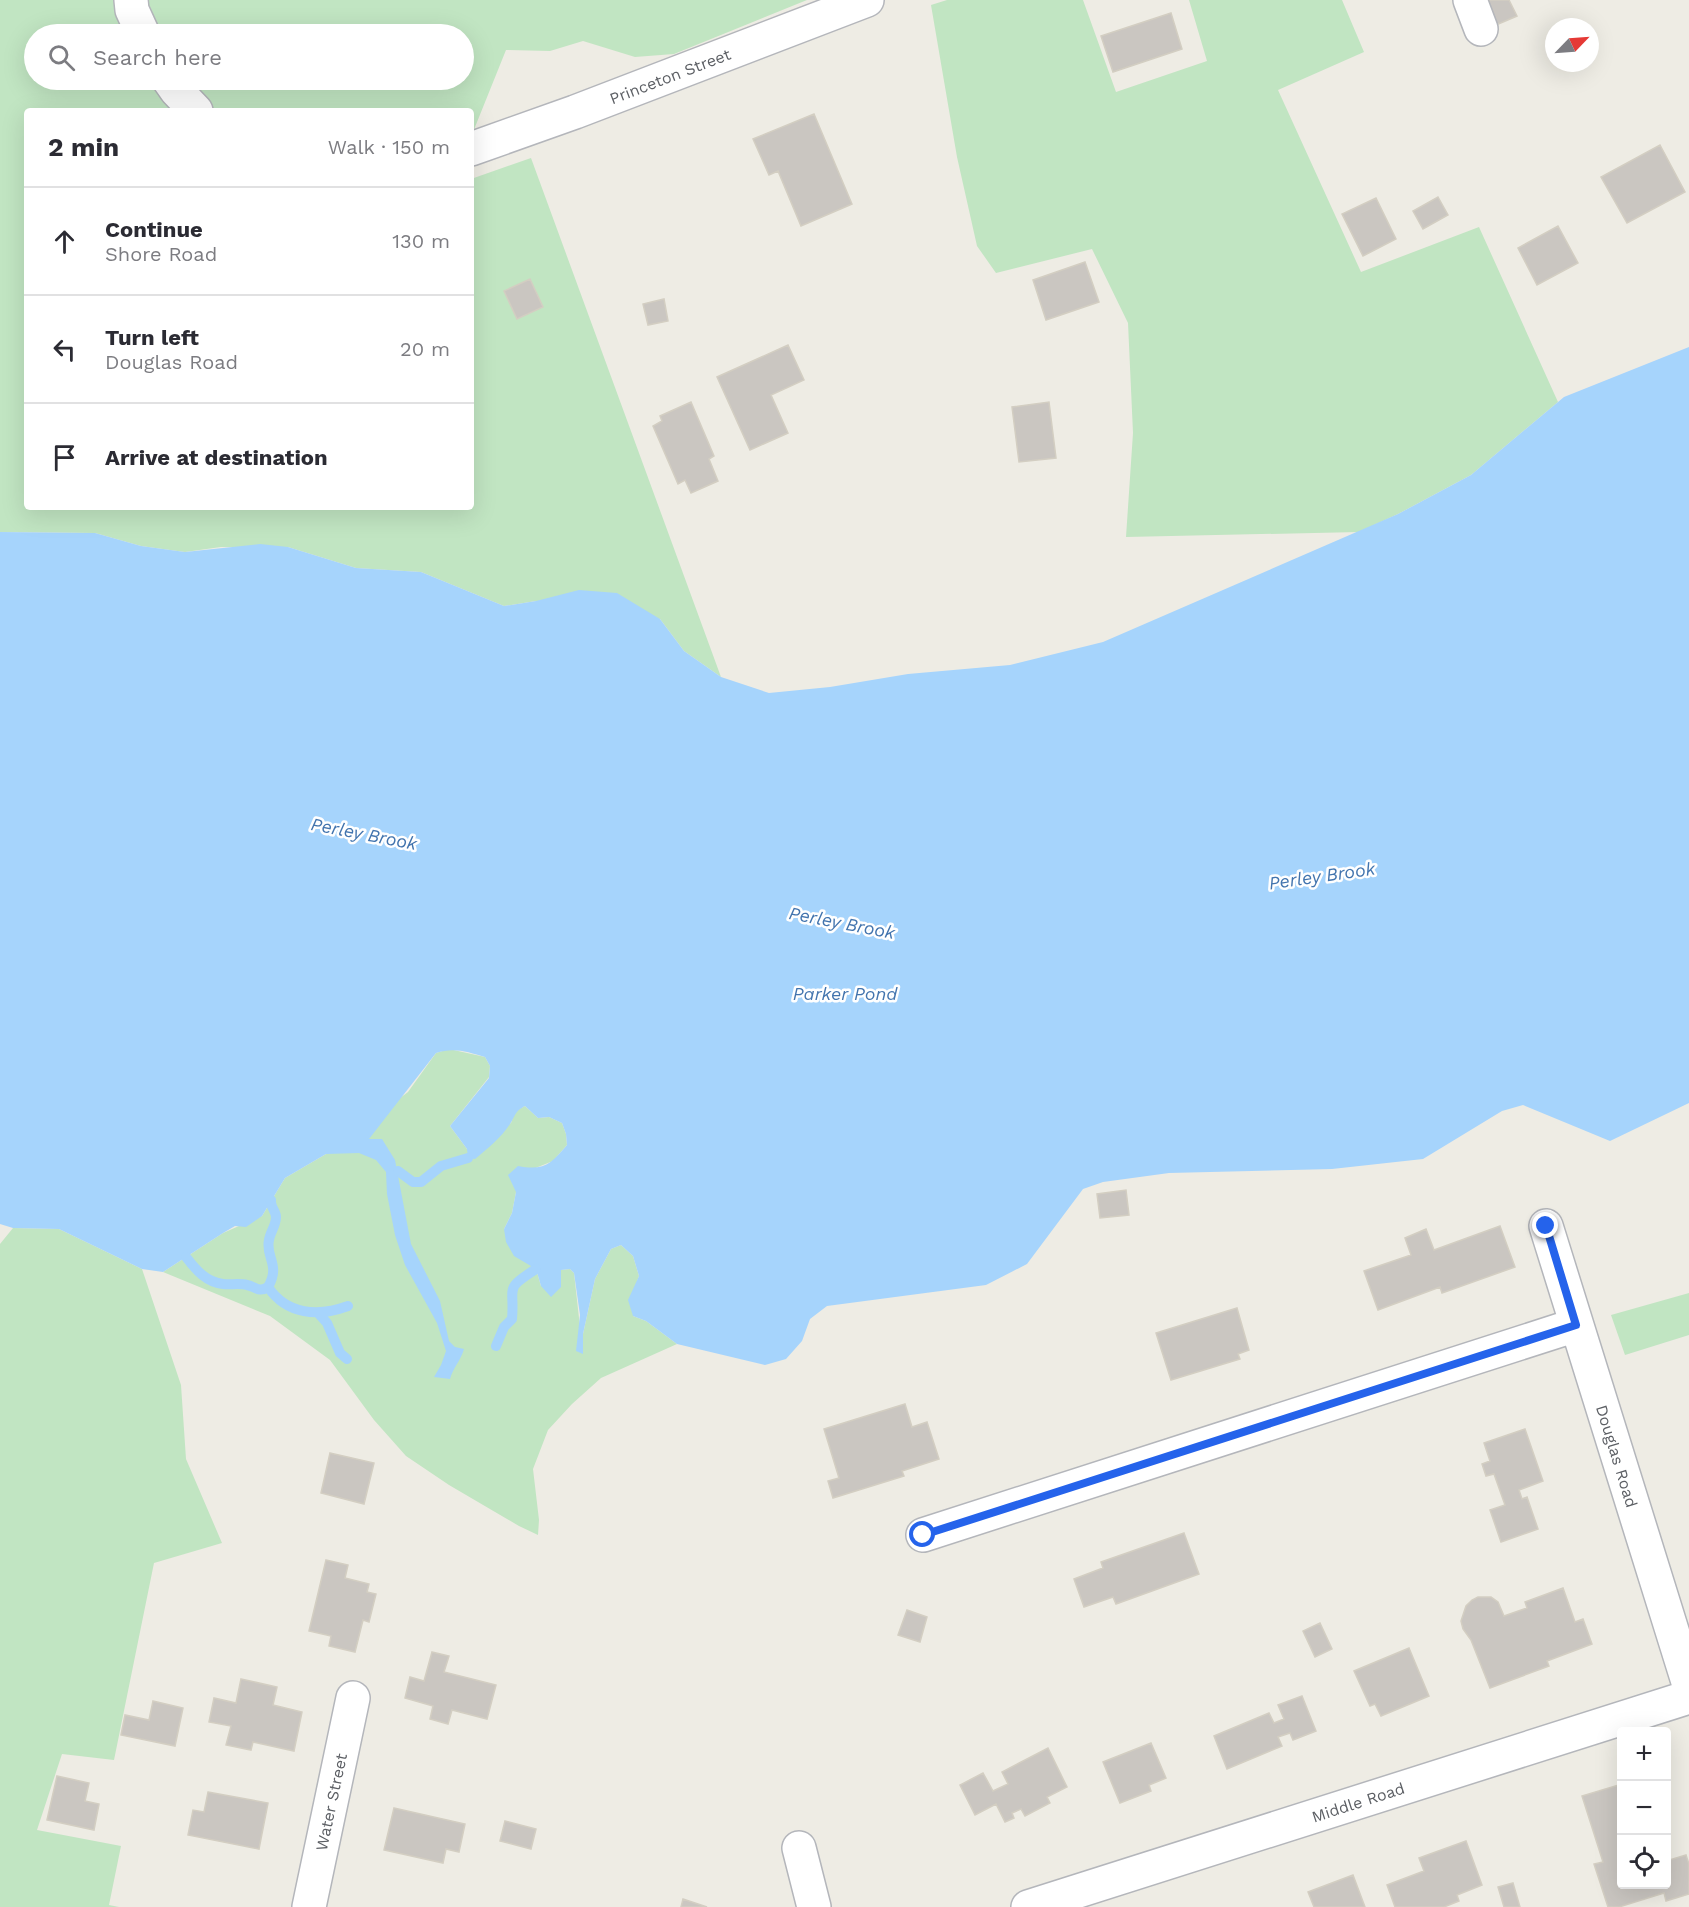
<!DOCTYPE html>
<meta charset="utf-8">
<style>
body{margin:0;font-family:"Work Sans",sans-serif;background:#f2f2f3;color:#2b2b33}
.controls{position:absolute;right:18px;bottom:18px;display:grid;overflow:hidden;border-radius:6px;box-shadow:0 6px 24px #0002}
.controls button{width:54px;height:54px;display:grid;place-items:center;padding:0;border:0;border-bottom:2px solid #e1e1e2;background:#fff;color:#2b2b33;font:30px sans-serif}
.compass{position:absolute;left:1545px;top:18px;width:54px;height:54px;border-radius:50%;background:#fff;box-shadow:0 6px 24px #0002;rotate:65deg}
.stop{position:absolute;width:18px;height:18px;margin:-14px;border:4px solid #2563eb;border-radius:50%;background:#fff}
.stop.end{background:#2563eb;border-color:#fff;box-shadow:0 2px 6px #0008}
.list{margin:0;padding:0;list-style:none}
h2{display:flex;justify-content:space-between;align-items:center;height:78px;margin:0;padding:0 24px;font-size:26px}
h2 small{font-size:20px;font-weight:400;color:#7c7c81}
.list li{display:grid;grid-template-columns:39px 1fr auto;gap:18px;align-items:center;box-sizing:border-box;height:108px;padding:0 24px;border-top:2px solid #e1e1e2}
.list b{display:block;font-size:22px;white-space:nowrap}
.list p{margin:0;font-size:20px;white-space:nowrap;color:#7c7c81}
.list em{font-size:20px;font-style:normal;color:#7c7c81}
.icon{flex:none;width:33px;height:33px;fill:none;stroke:currentColor;stroke-width:2;stroke-linecap:round;stroke-linejoin:round}
.map{position:relative;flex:none;width:1689px;height:1907px;overflow:hidden}
.search{position:absolute;background:#fff;box-shadow:0 6px 24px #0002;left:24px;top:24px;width:450px;height:66px;display:flex;align-items:center;gap:15px;box-sizing:border-box;padding:0 21px;border-radius:33px;color:#7c7c81;font-size:22px}
.panel{position:absolute;background:#fff;box-shadow:0 6px 24px #0002;left:24px;top:108px;width:450px;height:402px;border-radius:6px}
.map>svg:first-child{display:block}
.green{fill:#c1e5c2;fill-rule:evenodd}
.water{fill:#a6d4fc}
.lines{fill:none;stroke-linecap:round;stroke-linejoin:round}
.stream{stroke:#a6d4fc;stroke-width:10}
.building{fill:#cac6c1;stroke:#d3cec2;stroke-width:1.5}
.minor-casing{stroke:#b4b6bb;stroke-width:36}
.minor{stroke:#fff;stroke-width:33}
.route{stroke:#2563eb;stroke-width:8}
.labels{text-anchor:middle;stroke-width:5;stroke-linejoin:round;paint-order:stroke}
.street-label{font-size:16px;fill:#5c5f64;stroke:#fff}
.water-label{font-size:18px;font-style:italic;fill:#4274ae;stroke:#fff}
</style>
<div class="map">
<svg width="1689" height="1907" viewBox="0 0 1689 1907">
<rect width="100%" height="100%" fill="#eeece4"/>
<path class="green" d="M0,0H807L674,54L635,57L583,41L550,51L506,50L471,137V111H27V507H471V179L531,158L721,677L684,651L660,619L536,601L504,606L421,572L356,568L288,547H221L185,552L141,546L95,533L0,532ZM34,34H464V80H34Z
M947,0H1083L1116,92L1207,61L1189,0H1342L1364,52L1278,90L1361,272L1479,227L1558,402L1471,475L1398,514L1359,532L1126,537L1133,433L1128,323L1092,249L996,273L977,246L957,157L931,5Z
M449,1049L485,1057L490,1066L489,1077L450,1126L467,1149L511,1123L515,1111L525,1106L538,1118L549,1117L562,1123L566,1134L567,1145L553,1161L533,1169L516,1192L512,1213L504,1229L536,1269L541,1286L561,1287V1270L570,1269L574,1273L583,1354V1334L595,1279L611,1249L621,1245L633,1256L639,1276L635,1287L633,1316L646,1321L677,1344L601,1378L572,1404L548,1430L533,1469L539,1520L538,1535L519,1526L449,1485L406,1456L374,1420L330,1360L270,1316L163,1272L223,1233L262,1216L285,1178L326,1154L408,1092L436,1053Z
M13,1228L59,1229L142,1269L181,1385L186,1459L222,1543L154,1563L114,1760L62,1754L37,1830L121,1846L109,1905L119,1907H0V1244Z
M1689,1293V1335L1625,1355L1611,1315Z"/>
<path class="water" d="M1689,347V1103L1610,1141L1523,1105L1502,1111L1423,1159L1332,1169L1169,1173L1103,1182L1083,1189L1027,1264L986,1285L827,1306L810,1319L802,1341L786,1359L765,1365L677,1344L646,1321L633,1316L628,1300L639,1276L633,1256L621,1245L611,1249L595,1279L583,1334V1354L576,1351L580,1315L574,1273L570,1269L561,1270V1287L551,1297L541,1286L536,1269L514,1256L506,1242L504,1229L512,1213L516,1192L508,1175L518,1166C544,1171 551,1164 567,1145L566,1134L562,1123L549,1117L538,1118L525,1106C514,1112 516,1115 510,1124C501,1138 487,1149 475,1159L468,1158L467,1149L450,1126L489,1078L490,1066L485,1057C468,1052 454,1047 436,1053L369,1139H382L395,1160L411,1244L440,1301L449,1341L455,1347L464,1349C461,1360 453,1368 450,1379L434,1377L441,1365L446,1351L437,1323L405,1265L395,1235L387,1194L386,1172L376,1160L359,1153L326,1154L285,1178L262,1216L246,1227L235,1226L223,1233L163,1272L142,1269L59,1229L13,1228L0,1224V532L95,533L141,546L185,552L260,544L288,547L356,568L421,572L504,606L536,601L579,590L617,593L660,619L684,651L721,677L769,693L830,687L908,674L1010,665L1103,642L1398,514L1471,475L1564,397Z"/>
<g class="lines">
<path class="stream" d="M398,1171L413,1182H421L441,1166L468,1158
M271,1200C270,1207 276,1211 276,1217C276,1226 270,1232 269,1240C265,1257 281,1265 268,1287C287,1315 318,1317 348,1306
M186,1257C196,1270 206,1282 223,1284C230,1285 240,1283 247,1285C256,1287 259,1293 268,1287
M318,1313L327,1323L340,1353L347,1359
M496,1346L504,1327L512,1319C515,1286 503,1290 536,1269"/>
</g>
<path class="building" d="M1484,0H1509L1517,16L1496,25Z
M1171,13L1182,49L1113,72L1101,36Z
M814,114L852,204L801,226L778,171L769,175L753,139Z
M1660,145L1685,192L1627,223L1601,177Z
M1438,197L1448,215L1423,229L1413,211Z
M1376,198L1396,239L1363,256L1342,214Z
M1558,226L1578,263L1537,285L1518,248Z
M1085,262L1099,302L1046,320L1033,280Z
M530,279L543,307L517,319L504,291Z
M664,299L668,321L648,325L643,304Z
M788,345L804,380L771,395L788,433L750,450L717,377Z
M691,402L714,456L709,459L718,481L691,493L685,480L678,484L653,426L662,421L660,416Z
M1049,402L1056,458L1019,462L1012,407Z
M1126,1190L1129,1215L1100,1218L1097,1194Z
M1500,1226L1515,1267L1442,1293L1440,1287L1378,1310L1364,1271L1411,1255L1405,1238L1426,1229L1434,1250Z
M1237,1308L1249,1350L1238,1354L1240,1359L1171,1380L1156,1333Z
M905,1404L912,1427L927,1422L939,1459L902,1471L904,1476L833,1498L828,1481L839,1478L824,1429Z
M1525,1429L1543,1481L1519,1490L1522,1499L1527,1497L1538,1529L1501,1542L1490,1510L1505,1505L1494,1474L1486,1476L1482,1464L1490,1461L1484,1443Z
M330,1453L374,1463L364,1504L321,1493Z
M1184,1533L1199,1574L1116,1604L1113,1597L1084,1607L1074,1579L1103,1568L1101,1562Z
M326,1560L348,1565L345,1578L369,1584L367,1592L376,1594L369,1622L363,1620L355,1652L329,1646L331,1636L309,1631Z
M1563,1588L1575,1622L1583,1619L1592,1644L1547,1661L1549,1666L1490,1688L1471,1640L1463,1629L1461,1621L1466,1606L1472,1600L1478,1597H1491L1498,1602L1504,1616L1527,1608L1525,1602Z
M907,1610L927,1617L920,1642L898,1635Z
M1320,1623L1332,1649L1315,1657L1303,1631Z
M1409,1648L1429,1696L1381,1716L1375,1704L1370,1706L1354,1671Z
M432,1652L449,1656L444,1672L496,1685L487,1719L452,1710L448,1724L430,1719L433,1706L405,1698L410,1677L424,1681Z
M241,1679L277,1687L273,1705L302,1712L294,1751L253,1742L251,1750L226,1745L231,1726L209,1722L214,1698L236,1703Z
M1302,1696L1316,1731L1293,1740L1290,1733L1278,1737L1282,1746L1227,1769L1214,1736L1269,1713L1274,1723L1284,1719L1278,1705Z
M153,1701L183,1708L175,1746L121,1735L125,1715L149,1720Z
M1151,1743L1166,1778L1149,1785L1151,1791L1120,1803L1103,1762Z
M1048,1748L1067,1787L1047,1797L1050,1803L1025,1816L1021,1809L1012,1813L1014,1818L1005,1822L996,1804L975,1815L960,1785L983,1773L993,1791L1008,1784L1002,1772Z
M57,1776L89,1783L85,1801L99,1804L94,1830L47,1820Z
M1622,1784V1884H1666V1861L1686,1855L1689,1864V1894L1666,1901L1664,1893L1619,1907H1608L1594,1864L1603,1862L1582,1796Z
M208,1792L268,1803L259,1849L188,1835L193,1810L204,1812Z
M394,1808L465,1824L459,1852L446,1849L443,1863L384,1850Z
M505,1821L536,1829L531,1849L500,1841Z
M1466,1841L1482,1885L1457,1895L1459,1901L1444,1907H1395L1387,1885L1424,1871L1419,1858Z
M1353,1875L1365,1907H1314L1308,1892Z
M1513,1883L1520,1907H1504L1498,1887Z
M683,1899L707,1907H681Z"/>
<g class="lines">
<defs>
<path id="minor" d="M131,0L132,10L143,34
M1470,0L1481,29
M169,80L176,90L196,111
M471,149L575,112L867,0
M1546,1226L1689,1685
M923,1535L1576,1325
M799,1848L814,1907
M309,1907L353,1698
M1028,1907L1689,1697"/>
</defs>
<use href="#minor" class="minor-casing"/>
<use href="#minor" class="minor"/>
</g>
<g class="lines">
<path class="route" d="M923,1535L1576,1325L1546,1226"/>
</g>
<g class="labels">
<g class="street-label">
<text transform="translate(670 76) rotate(-21)" y="6">Princeton Street</text>
<text transform="translate(1617 1456) rotate(73)" y="6">Douglas Road</text>
<text transform="translate(331 1802) rotate(-78)" y="6">Water Street</text>
<text transform="translate(1358 1802) rotate(-18)" y="6">Middle Road</text>
</g>
<g class="water-label">
<text transform="translate(364 834) rotate(11)" y="6">Perley Brook</text>
<text transform="translate(1322 876) rotate(-8)" y="6">Perley Brook</text>
<text transform="translate(842 923) rotate(11)" y="6">Perley Brook</text>
<text x="845" y="1000">Parker Pond</text>
</g>
</g>
</svg>
<div class="controls">
<button>+</button>
<button>−</button>
<button><svg class="icon" aria-label="locate" viewBox="0 0 24 24"><circle cx="12" cy="12" r="6"/><path d="M12 2v4M12 18v4M2 12h4M18 12h4"/></svg></button>
</div>
<svg class="compass" viewBox="-18 -18 36 36"><path d="M0-13l5 13h-10z" fill="#e53935"/><path d="M0 13l5-13h-10z" fill="#7c7c81"/></svg>
<div class="stop" style="left:923px;top:1535px"></div>
<div class="stop end" style="left:1546px;top:1226px"></div>
<div class="search"><svg class="icon" aria-label="search" viewBox="0 0 24 24"><circle cx="10" cy="10" r="6"/><path d="M15 15l6 6"/></svg>Search here</div>
<section class="panel">
<h2>2 min<small>Walk · 150 m</small></h2>
<ul class="list">
<li><svg class="icon" aria-label="ahead" viewBox="0 0 24 24"><path d="M12 20V5M6 11l6-6 6 6"/></svg><div><b>Continue</b><p>Shore Road</p></div><em>130 m</em></li>
<li><svg class="icon" aria-label="left" viewBox="0 0 24 24"><path d="M17 20v-9H6M10 6l-5 5 5 5"/></svg><div><b>Turn left</b><p>Douglas Road</p></div><em>20 m</em></li>
<li><svg class="icon" aria-label="arrive" viewBox="0 0 24 24"><path d="M6 21V4h12l-3 4 3 4H6"/></svg><div><b>Arrive at destination</b></div></li>
</ul>
</section>
</div>
